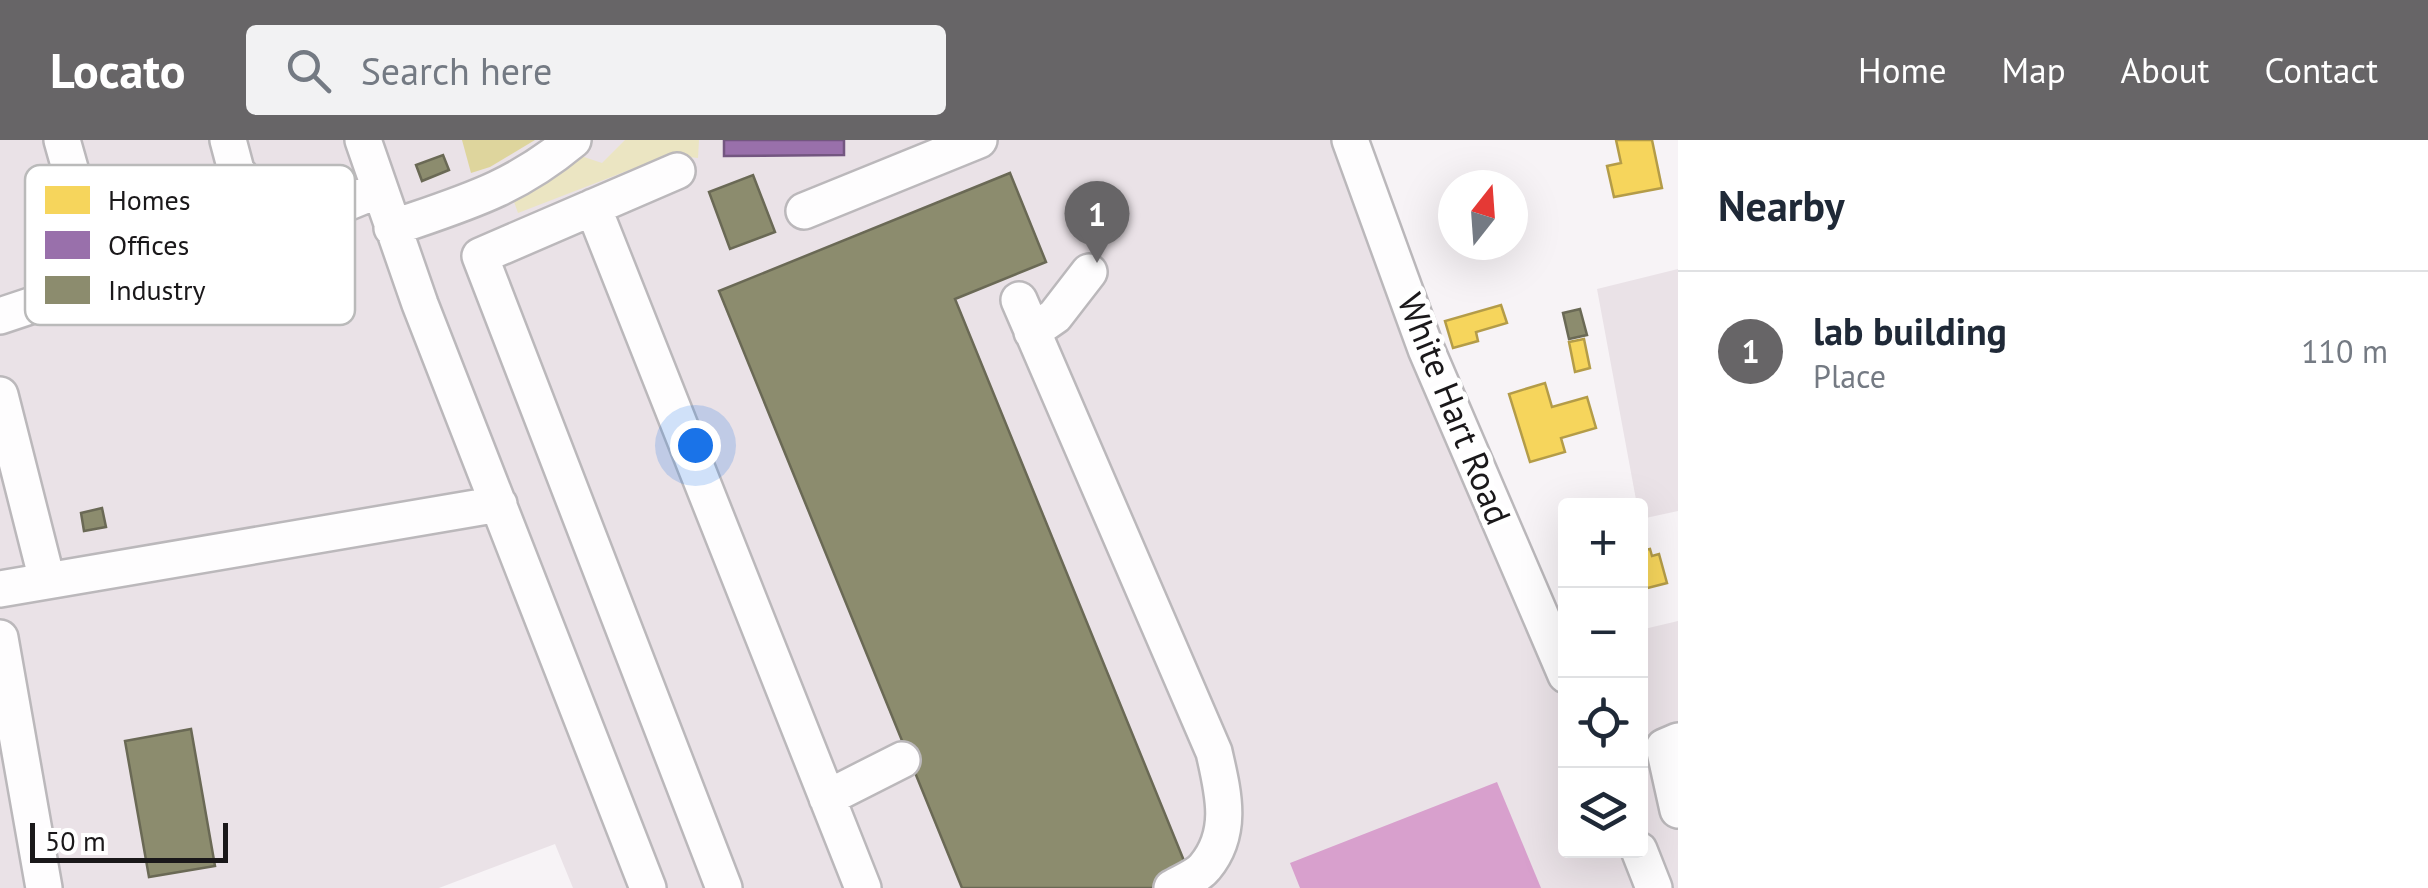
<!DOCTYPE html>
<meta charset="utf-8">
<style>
body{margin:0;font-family:"PT Sans",sans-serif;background:#f2f2f3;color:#1f2937}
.controls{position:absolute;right:30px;bottom:30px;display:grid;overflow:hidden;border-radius:10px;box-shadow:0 10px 40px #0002}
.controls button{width:90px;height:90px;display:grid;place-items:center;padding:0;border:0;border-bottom:2px solid #e0e1e3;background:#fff;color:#1f2937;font:50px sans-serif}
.compass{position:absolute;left:1438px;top:30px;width:90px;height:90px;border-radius:50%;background:#fff;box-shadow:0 10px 40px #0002;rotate:17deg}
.scale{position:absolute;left:30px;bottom:25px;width:198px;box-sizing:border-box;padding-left:10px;border:5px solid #1a181a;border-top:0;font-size:28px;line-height:35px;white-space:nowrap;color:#1a181a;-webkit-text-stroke:8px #fff;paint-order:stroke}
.you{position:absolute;left:695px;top:305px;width:35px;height:35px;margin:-25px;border:8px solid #fff;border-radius:50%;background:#1a73e8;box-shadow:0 0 0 15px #1a73e833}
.badge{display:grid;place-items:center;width:65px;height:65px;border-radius:50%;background:#676567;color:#fff;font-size:32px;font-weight:700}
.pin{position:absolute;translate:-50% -82px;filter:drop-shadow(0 2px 5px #0008)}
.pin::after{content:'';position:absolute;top:52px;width:35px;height:30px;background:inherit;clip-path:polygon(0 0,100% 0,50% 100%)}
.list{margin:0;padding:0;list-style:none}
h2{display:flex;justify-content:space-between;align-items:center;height:130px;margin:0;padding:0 40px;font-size:42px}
h2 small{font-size:32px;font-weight:400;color:#747a83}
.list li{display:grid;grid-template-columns:65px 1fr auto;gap:30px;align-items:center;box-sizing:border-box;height:160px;padding:0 40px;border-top:2px solid #e0e1e3}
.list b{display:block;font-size:38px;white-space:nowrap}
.list p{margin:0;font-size:32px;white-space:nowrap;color:#747a83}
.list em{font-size:32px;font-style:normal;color:#747a83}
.icon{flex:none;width:55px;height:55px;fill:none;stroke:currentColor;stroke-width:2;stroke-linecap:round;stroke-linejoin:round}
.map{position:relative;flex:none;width:1678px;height:748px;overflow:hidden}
header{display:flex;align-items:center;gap:60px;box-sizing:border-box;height:140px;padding:0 50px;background:#676567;color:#fff}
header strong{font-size:48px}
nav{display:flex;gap:55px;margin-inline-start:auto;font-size:35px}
.search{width:700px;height:90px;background:#f2f2f3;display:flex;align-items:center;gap:25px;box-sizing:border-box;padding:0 35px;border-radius:10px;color:#747a83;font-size:38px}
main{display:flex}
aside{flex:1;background:#fff}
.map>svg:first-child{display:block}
.built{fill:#eae2e7}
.green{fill:#ebe5c2}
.forest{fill:#ded59d}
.water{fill:#d8a0cd}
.homes{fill:#f6d55c;stroke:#b49c48;stroke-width:2.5}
.offices{fill:#9970ab;stroke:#735680;stroke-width:2.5}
.industry{fill:#8c8c6e;stroke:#6a6955;stroke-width:2.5}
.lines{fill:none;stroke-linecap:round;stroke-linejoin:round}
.minor-casing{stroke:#bbb8bb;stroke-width:40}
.minor{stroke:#fefdfe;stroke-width:35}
.labels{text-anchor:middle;stroke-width:10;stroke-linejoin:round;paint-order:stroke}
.street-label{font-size:35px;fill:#1a181a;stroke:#fff}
.key{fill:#fff;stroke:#bababa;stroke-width:2.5}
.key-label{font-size:28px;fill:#1a181a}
</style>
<header>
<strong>Locato</strong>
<div class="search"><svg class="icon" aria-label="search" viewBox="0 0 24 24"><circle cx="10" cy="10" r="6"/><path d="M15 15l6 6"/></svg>Search here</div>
<nav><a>Home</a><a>Map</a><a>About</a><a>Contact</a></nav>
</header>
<main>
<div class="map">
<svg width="1678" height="748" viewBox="0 0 1678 748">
<rect width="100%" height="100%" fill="#f7f3f6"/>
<path class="built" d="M0,0H1350L1565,540L1566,710L1638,711L1654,748H573L555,704L439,748H0Z
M1678,129V371L1641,379L1640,366L1637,365L1597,149Z
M1678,481V748H1662L1641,700L1640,490Z"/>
<path class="green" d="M625,0H699L698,18L680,16L676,12L518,73L512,56L575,14L602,23Z"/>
<path class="forest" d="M462,0H535L490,27L471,33Z"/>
<path class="water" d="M1497,642L1541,748H1300L1290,723Z"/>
<path class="homes" d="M1616,0H1652L1662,48L1614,57L1607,26L1621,23Z
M1501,165L1507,183L1476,192L1478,201L1453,208L1445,181Z
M1584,199L1590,228L1575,232L1569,202Z
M1545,243L1552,267L1587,257L1596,288L1561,298L1565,312L1530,322L1509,254Z
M1650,409L1652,416L1659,414L1667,443L1640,450V411Z"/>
<path class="offices" d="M724,0H844V15L724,16Z"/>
<path class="industry" d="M443,15L449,30L422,41L416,25Z
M1010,33L1046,122L955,159L1189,733L1152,748H962L719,151Z
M753,35L775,92L730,109L709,52Z
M1580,169L1587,195L1569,199L1563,173Z
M102,368L106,387L84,391L81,373Z
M191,589L215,726L149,737L125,601Z"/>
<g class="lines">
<defs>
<path id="minor" d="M228,0L236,30L250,49L276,62L329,70L378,50
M363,0L420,164L648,748
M1350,0L1426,209L1566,535
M677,31L480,116L724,748
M250,49L243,57L250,84
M593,67L863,748
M804,71L979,0
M392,88C464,63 513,50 573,0
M1019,160L1214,612C1223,652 1234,692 1205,727C1198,736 1182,742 1172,748
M0,176L102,142L62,0
M1032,192L1055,176L1089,132
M0,255L47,440
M0,449L499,364
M0,498L44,748
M1678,601L1664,607L1678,670
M827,658L902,620
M1639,710L1654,748"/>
</defs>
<use href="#minor" class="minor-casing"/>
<use href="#minor" class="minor"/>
</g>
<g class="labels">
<g class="street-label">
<text transform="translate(1454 269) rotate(68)" y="12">White Hart Road</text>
</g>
</g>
<rect x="25" y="25" width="330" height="160" rx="15" class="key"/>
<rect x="45" y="46" width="45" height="28" fill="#f6d55c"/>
<rect x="45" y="91" width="45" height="28" fill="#9970ab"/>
<rect x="45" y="136" width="45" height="28" fill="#8c8c6e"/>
<g class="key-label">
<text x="108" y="70">Homes</text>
<text x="108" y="115">Offices</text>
<text x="108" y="160">Industry</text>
</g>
</svg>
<div class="controls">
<button>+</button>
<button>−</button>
<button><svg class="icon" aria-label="locate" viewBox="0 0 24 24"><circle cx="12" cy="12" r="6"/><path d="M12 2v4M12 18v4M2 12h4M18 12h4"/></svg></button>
<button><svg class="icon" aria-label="layers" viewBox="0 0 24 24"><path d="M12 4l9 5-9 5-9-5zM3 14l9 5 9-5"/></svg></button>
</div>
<svg class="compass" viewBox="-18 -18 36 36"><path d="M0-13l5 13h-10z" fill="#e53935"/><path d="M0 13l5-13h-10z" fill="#747a83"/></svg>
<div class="scale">50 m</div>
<div class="you"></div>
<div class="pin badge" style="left:1097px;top:123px">1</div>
</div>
<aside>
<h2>Nearby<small></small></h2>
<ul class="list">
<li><span class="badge">1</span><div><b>lab building</b><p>Place</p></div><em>110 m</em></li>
</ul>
</aside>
</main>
